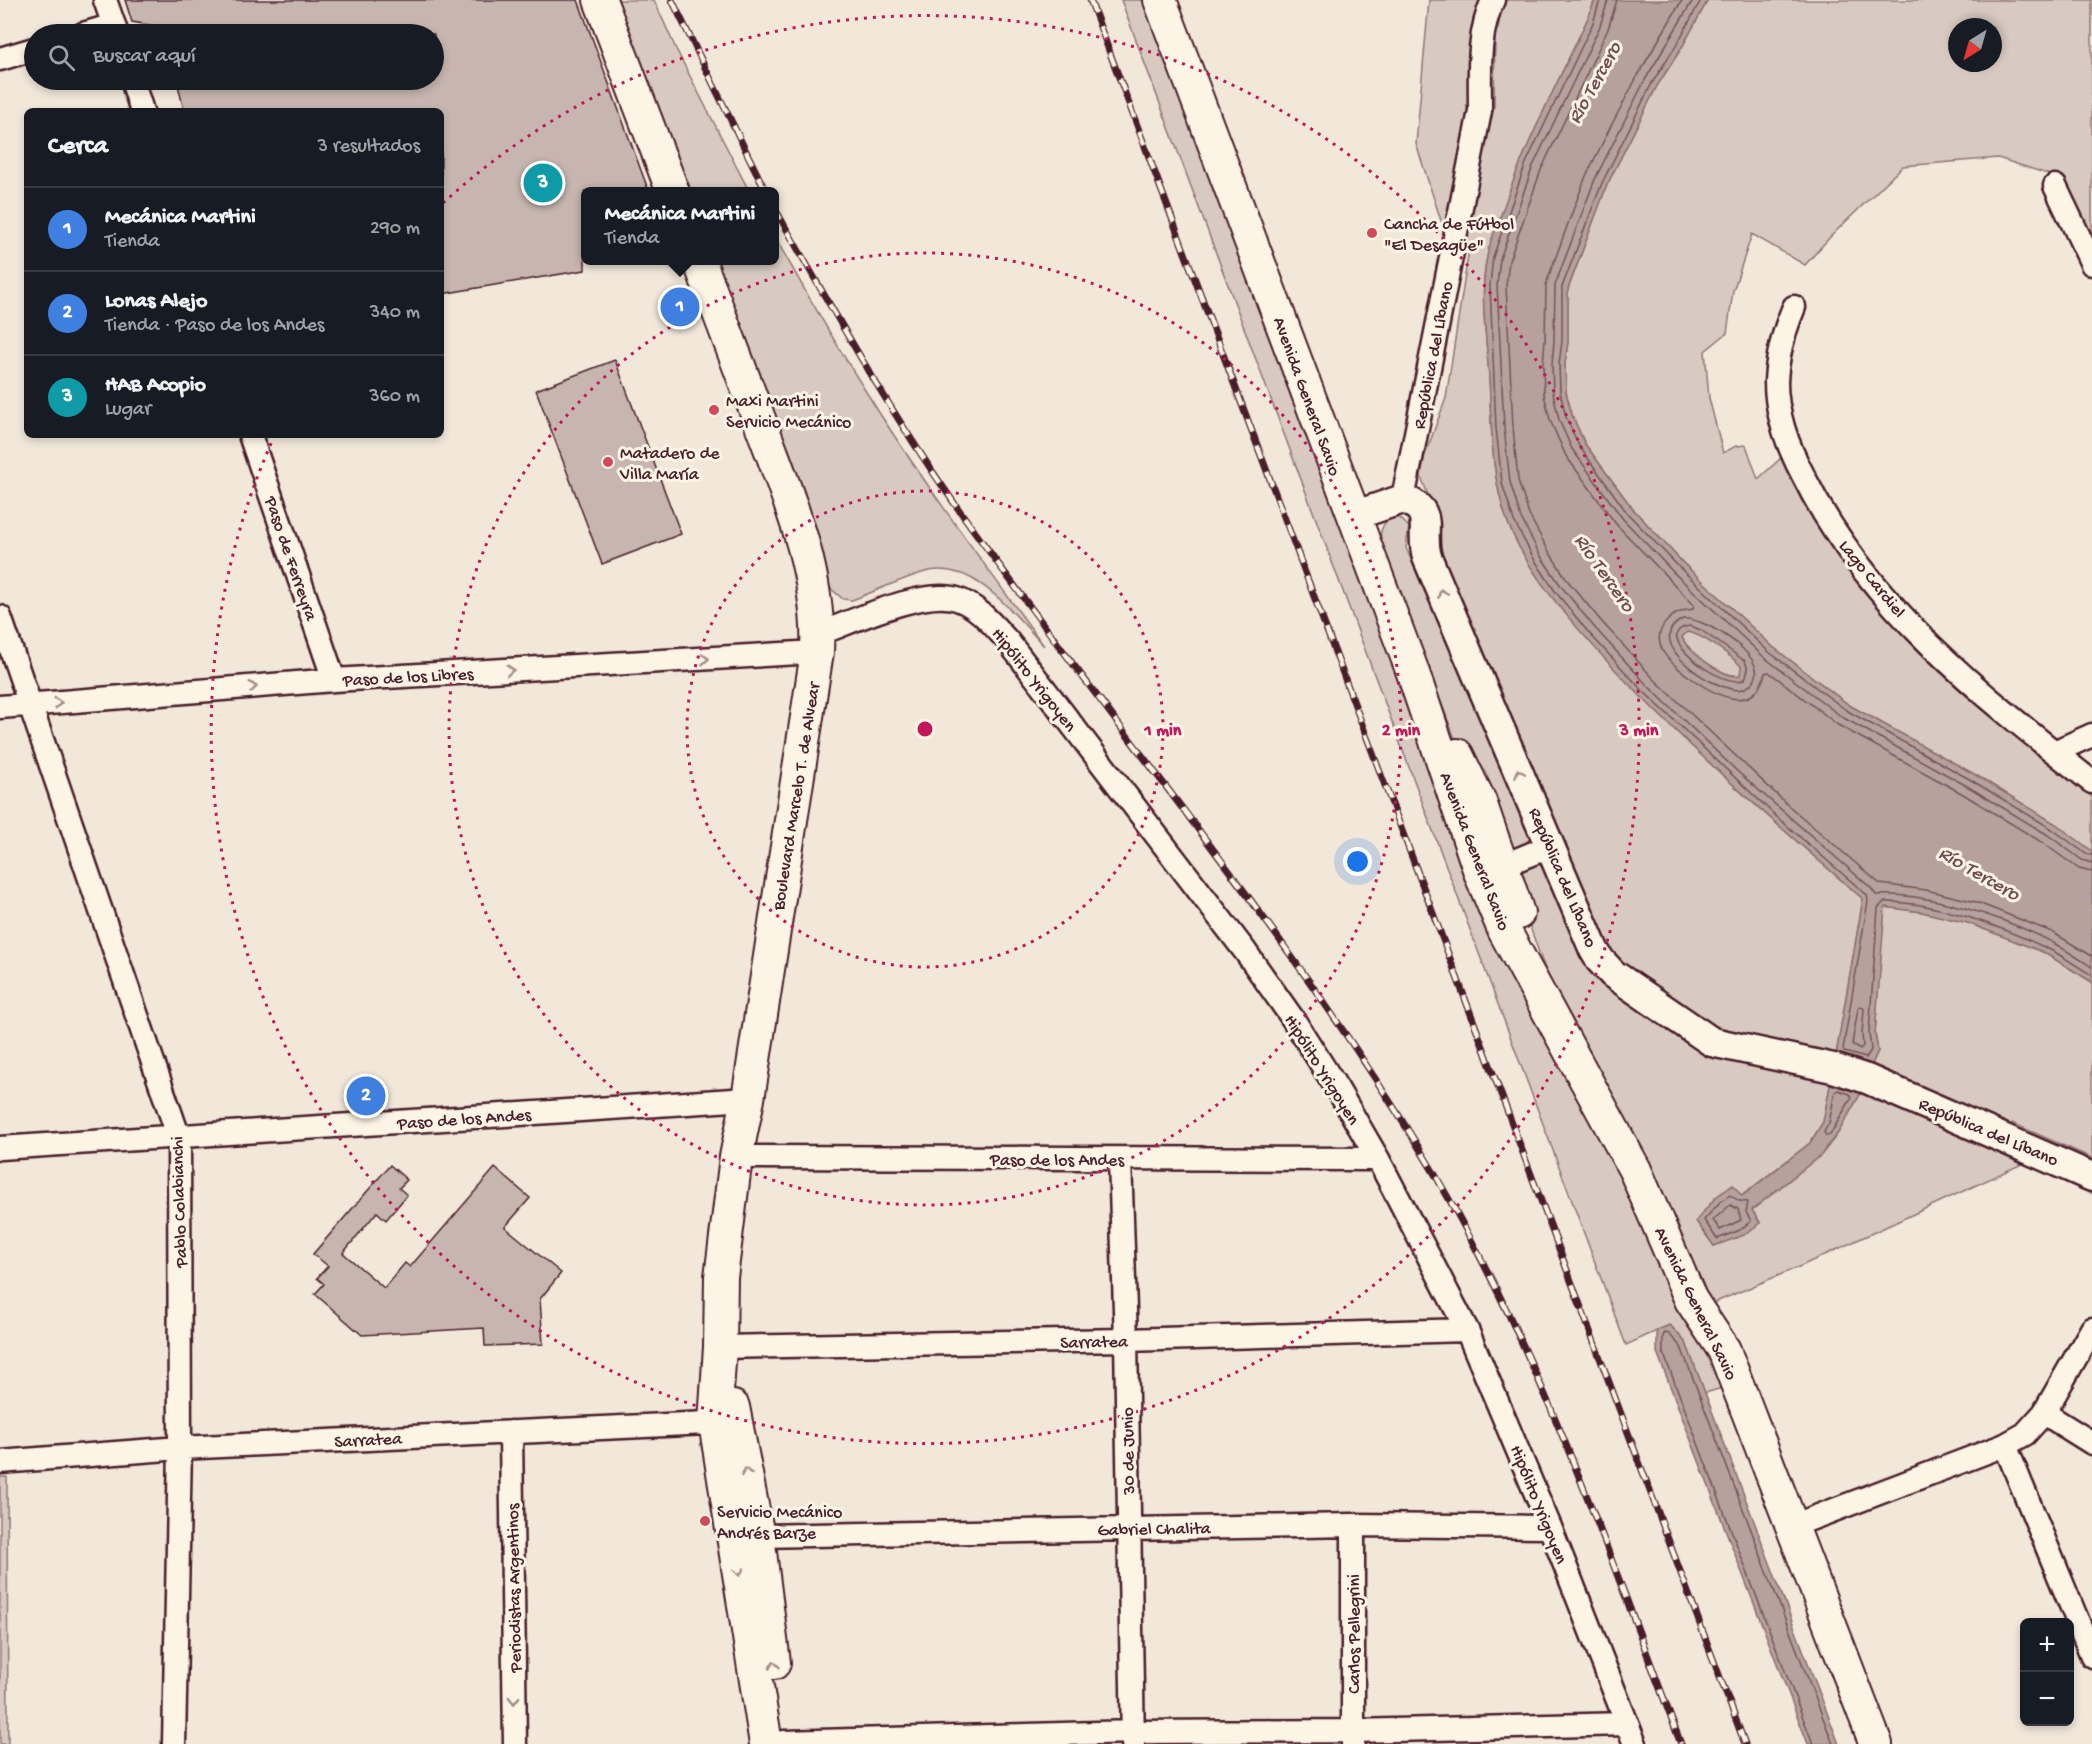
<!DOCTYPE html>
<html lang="es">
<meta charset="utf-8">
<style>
body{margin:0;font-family:"Gochi Hand",sans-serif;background:#242831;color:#f1f3f6}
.controls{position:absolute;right:18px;bottom:18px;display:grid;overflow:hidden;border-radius:9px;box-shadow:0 3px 9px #0003}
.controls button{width:54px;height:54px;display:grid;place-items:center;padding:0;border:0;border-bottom:2px solid #363941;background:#171b24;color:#f1f3f6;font:30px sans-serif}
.compass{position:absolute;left:1948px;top:18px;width:54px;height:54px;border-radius:50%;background:#171b24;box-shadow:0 3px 9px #0003;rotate:217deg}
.you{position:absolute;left:1358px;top:862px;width:21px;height:21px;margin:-15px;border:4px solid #fff;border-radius:50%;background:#1a73e8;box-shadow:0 0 0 9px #1a73e833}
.badge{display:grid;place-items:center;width:39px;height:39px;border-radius:50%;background:#d1495b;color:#fff;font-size:20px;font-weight:700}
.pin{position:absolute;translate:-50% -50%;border:3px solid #fff;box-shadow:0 2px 6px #0006}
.popup{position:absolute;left:581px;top:187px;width:198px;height:78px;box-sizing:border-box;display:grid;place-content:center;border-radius:9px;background:#171b24;filter:drop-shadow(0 2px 4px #0005);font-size:20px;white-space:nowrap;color:#9ea1a6}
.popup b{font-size:22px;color:#f1f3f6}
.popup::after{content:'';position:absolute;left:50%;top:100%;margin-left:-12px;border:12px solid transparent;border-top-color:#171b24}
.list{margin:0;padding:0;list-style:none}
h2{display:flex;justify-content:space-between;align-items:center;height:78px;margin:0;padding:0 24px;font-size:26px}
h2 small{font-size:20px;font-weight:400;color:#9ea1a6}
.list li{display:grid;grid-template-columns:39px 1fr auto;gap:18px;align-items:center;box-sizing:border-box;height:84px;padding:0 24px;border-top:2px solid #363941}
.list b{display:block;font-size:22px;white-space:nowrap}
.list p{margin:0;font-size:20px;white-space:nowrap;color:#9ea1a6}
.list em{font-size:20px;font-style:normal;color:#9ea1a6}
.icon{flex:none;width:33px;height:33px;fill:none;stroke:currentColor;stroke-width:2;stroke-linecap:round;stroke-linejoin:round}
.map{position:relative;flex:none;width:2092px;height:1744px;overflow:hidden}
.search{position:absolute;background:#171b24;box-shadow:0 3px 9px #0003;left:24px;top:24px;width:420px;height:66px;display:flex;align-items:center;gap:15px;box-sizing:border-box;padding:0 21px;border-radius:33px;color:#9ea1a6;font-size:22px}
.panel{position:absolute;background:#171b24;box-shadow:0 3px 9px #0003;left:24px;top:108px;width:420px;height:330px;border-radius:9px}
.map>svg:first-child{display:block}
.green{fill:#d8cac0;stroke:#917476;stroke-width:1.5;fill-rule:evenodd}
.water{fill:#b6a19c;stroke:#8b6d6f;stroke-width:1.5;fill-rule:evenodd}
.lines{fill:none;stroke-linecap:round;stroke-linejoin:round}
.shore{stroke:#755358;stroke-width:1.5}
.building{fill:#c7b6af;stroke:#4a1f2b;stroke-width:1.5}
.minor-casing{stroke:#4a1f2b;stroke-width:27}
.tertiary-casing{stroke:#4a1f2b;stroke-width:33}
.secondary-casing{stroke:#4a1f2b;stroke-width:36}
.minor{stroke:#fcf5e5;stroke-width:22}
.tertiary{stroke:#fcf5e5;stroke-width:28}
.secondary{stroke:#fcf5e5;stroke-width:32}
.rail-casing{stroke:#4a1f2b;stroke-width:7}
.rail{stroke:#fcf5e5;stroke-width:4.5;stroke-dasharray:14;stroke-linecap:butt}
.oneway{stroke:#a38a88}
.ring{fill:none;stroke:#c2185b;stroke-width:3;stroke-dasharray:3 6}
.poi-dot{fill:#d1495b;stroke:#fcf5e5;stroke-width:2}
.labels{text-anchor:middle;stroke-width:6;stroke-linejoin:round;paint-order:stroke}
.poi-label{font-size:18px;fill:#4a1f2b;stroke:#fcf5e5;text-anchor:start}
.street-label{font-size:18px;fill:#4a1f2b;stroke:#fcf5e5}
.water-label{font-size:20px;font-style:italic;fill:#704c53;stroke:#fcf5e5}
.centre{fill:#c2185b;stroke:#fcf5e5;stroke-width:3}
.ring-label{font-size:18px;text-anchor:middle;font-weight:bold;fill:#c2185b;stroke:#fcf5e5;stroke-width:6;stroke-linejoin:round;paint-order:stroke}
</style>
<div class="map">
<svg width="2092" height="1744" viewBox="0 0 2092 1744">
<rect width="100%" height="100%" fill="#f1e8da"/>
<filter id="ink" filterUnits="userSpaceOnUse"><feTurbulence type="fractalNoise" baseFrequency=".0167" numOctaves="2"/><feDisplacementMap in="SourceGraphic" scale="12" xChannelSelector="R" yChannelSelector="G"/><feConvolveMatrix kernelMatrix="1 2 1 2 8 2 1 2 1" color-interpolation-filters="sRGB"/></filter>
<g filter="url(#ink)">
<path class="green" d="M610,0H654L676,49L749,191H684Z
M1121,0H1148L1339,521L1398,673L1607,1146L1703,1337L1722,1388L1705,1393L1686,1343L1670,1325L1626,1345Z
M1429,0H1484L1471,121L1449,245L1416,144Z
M1503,0H1595L1587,20C1558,82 1527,143 1504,208C1498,224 1490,241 1487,257C1479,296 1487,339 1489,378C1492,427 1490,476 1508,523C1529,575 1568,618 1606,659C1685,745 1774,822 1863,899L1836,1055L1718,1031L1626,969L1606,945L1439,547V524L1420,474L1424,458L1446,398L1469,249L1462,240L1484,145L1494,107L1495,32L1498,29Z
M1708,0H2092V240L2063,179L1998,158L1903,166L1831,236L1805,265L1752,234L1733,291L1727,333L1705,351L1709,398L1723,453L1736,446L1746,445L1758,479L1781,458C1847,600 1972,701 2092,797V851L2056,824L1974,774L1849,705L1773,647L1683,563L1633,509L1585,444L1572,415L1566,392L1565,363L1568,342V289L1607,185L1657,86L1682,47ZM1957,27H1993V63H1957Z
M775,237C808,297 843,356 880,414C931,493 988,569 1044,646C1014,615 975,559 925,572C901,579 876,591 852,600L843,599L829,587L810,526L710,261L774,260Z
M1391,517L1400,518L1409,527L1406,548L1531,836L1526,844L1509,850L1458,746L1382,551C1379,537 1379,526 1391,517Z
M1687,632C1702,633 1730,655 1742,666L1740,675C1726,680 1686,651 1682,637Z
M1536,862L1542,867L1583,956L1710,1056L1831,1081L1823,1122L1810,1143L1741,1196L1733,1185L1716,1197L1696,1221L1714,1246L1760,1222L1752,1210L1822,1154L1838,1133L1862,1091L2022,1164L1801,1266L1711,1304L1659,1199L1587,1065L1542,961L1514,881V871Z
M1884,907L1922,912L1968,923L2043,952L2092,982V1158L2012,1123L2008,1128L1871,1066L1878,1051L1875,1034Z
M0,1477H7L8,1744H0Z"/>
<path class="water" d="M1595,0H1708L1682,47L1657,86L1607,185L1568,289V342L1565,363L1566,392L1572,415L1585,444L1633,509L1683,563L1773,647L1849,705L1974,774L2056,824L2092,851V982L2043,952L1968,923L1922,912L1885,907L1875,1034L1878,1051L1871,1066L1836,1055L1863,899C1774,822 1685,745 1605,659C1568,618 1529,575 1508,523C1490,476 1492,427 1489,378C1487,339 1479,296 1487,257C1489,242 1497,227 1502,212C1524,146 1557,84 1587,20ZM1687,632C1702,634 1730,655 1741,666L1740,675C1726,680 1686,651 1682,637Z
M1831,1081L1862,1091L1838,1133L1822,1154L1752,1210L1760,1223L1744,1235L1714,1246L1696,1221L1716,1197L1733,1185L1742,1196L1810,1143L1823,1122Z
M1670,1325L1686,1343L1839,1744H1808L1657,1352V1330Z"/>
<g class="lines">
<path class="shore" d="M1600,0L1593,23L1526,163L1493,257L1490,285L1496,428L1502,483L1514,521L1534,559L1555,591L1588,632L1643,691L1778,818L1867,895L1868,901L1843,1049L1844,1052L1866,1058L1871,1050L1869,1033L1878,908L1884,902C1933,901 1999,926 2044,947C2061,954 2076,966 2092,975
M1608,0L1600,26L1533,166L1500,259L1497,285L1499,323L1504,428L1510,482L1521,518L1540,555L1561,586L1594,627L1648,686L1738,772L1871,888L1876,895C1929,893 2000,916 2048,940C2063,948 2078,958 2092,967
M1617,0L1608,29L1541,170L1509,261L1506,286L1513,427L1518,480L1529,515L1548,550L1568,581L1601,621L1654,679L1789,806L1880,884L1926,890L1976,902L2052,932L2092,956
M1682,0L1638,75L1612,124L1586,176L1569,221L1546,284L1545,340L1543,364L1544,394L1550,420L1566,456L1616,524L1694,605L1693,609C1671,611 1650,630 1664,653C1669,662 1679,669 1687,675C1711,693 1754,719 1765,673L1769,672L1838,725L1963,794L2043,843L2079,869L2092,872
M1693,0L1645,80L1595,179L1555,285L1554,341L1552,364L1553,393L1559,420L1572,449L1623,519L1674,573L1765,658L1842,717L1967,786L2048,835L2082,860L2092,863
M1701,0L1677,44L1652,83L1602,183L1562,287V341L1559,364L1560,392L1566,417L1579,446L1628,514L1679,567L1769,652L1846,710L1971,780L2052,829L2086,854L2092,855
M1683,619C1704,616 1785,665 1746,688C1724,700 1636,642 1683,619Z
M1690,626L1701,630L1745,661L1748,669L1745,679C1723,692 1646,631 1690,626Z
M1861,1006L1864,1009L1862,1034L1863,1046L1860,1049L1852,1044L1858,1009Z
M1838,1090L1850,1094L1852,1097L1830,1135L1826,1136L1824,1132L1829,1123L1835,1092Z
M1730,1195L1739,1201L1748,1202L1746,1212L1751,1221L1740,1230L1717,1239L1704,1220L1720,1202Z
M1730,1205L1738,1209L1741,1220L1720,1230L1713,1220Z
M1813,1744L1663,1352V1336L1665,1333L1669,1334L1681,1347L1833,1744"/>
</g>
<path class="building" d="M125,0H578L649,192H585V270L441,294V111H184L177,80H434V34H163L161,27L132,22Z
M615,360L681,534L602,564L536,390Z
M390,1165L407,1180L399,1188L407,1195L386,1220L377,1212L343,1253L384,1288L405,1263L410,1267L495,1168L530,1198L505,1227L561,1273L540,1299L543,1344L485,1346L484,1328L362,1335L315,1294L324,1284L317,1278L328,1266L313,1254Z"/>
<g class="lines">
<defs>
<path id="minor" d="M105,0L117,34
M83,34L114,25
M0,59L34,49
M132,80L142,111
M2055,186L2092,264
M1794,307C1784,331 1777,356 1776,382C1776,415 1789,449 1804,477C1867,605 1983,696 2092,782
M250,435L334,680
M1403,499L1480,111C1480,73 1477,35 1493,0
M0,617L179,1138L180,1448L174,1744
M818,634C852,622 923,588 957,599C978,606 992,624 1007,640L1245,951L1293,1019L1338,1090L1378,1159L1467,1330L1550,1527L1635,1744
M0,707L334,680L817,652
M2054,752L2092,735
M1488,872L1550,846
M0,1148L748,1099
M736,1157L1378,1159
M1120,1159L1126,1340L1133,1744
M720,1347L1126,1340L1467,1330
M2044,1413L2092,1443
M511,1432L515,1744
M2005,1445L2092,1656
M0,1462L180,1448L729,1422
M1792,1526L2005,1445L2025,1434L2044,1413L2092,1329
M758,1536L1353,1525L1550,1527
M784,1742L1133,1732L1353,1731L1627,1724
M1353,1744V1525"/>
<path id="tertiary" d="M1353,516L1403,499C1437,511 1419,530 1427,557L1594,950L1600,960L1613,974L1712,1042L1833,1068L1867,1079L2092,1177"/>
<path id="secondary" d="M600,0L673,192
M1160,0L1412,670L1481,875L1504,930L1635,1170L1691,1300L1724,1350L1876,1744
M699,260C720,316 741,372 762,427C789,499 821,574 817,652L748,1099L736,1157L721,1277L720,1347L715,1422L766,1744
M1457,755L1480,802L1518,913
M733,1407L758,1536L774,1663"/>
</defs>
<use href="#minor" class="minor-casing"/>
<use href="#tertiary" class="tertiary-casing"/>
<use href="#secondary" class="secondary-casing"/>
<use href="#minor" class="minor"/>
<use href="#tertiary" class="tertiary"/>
<use href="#secondary" class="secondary"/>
<defs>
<path id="rail" d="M672,0L766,192
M1090,0L1745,1744
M774,207C832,309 889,411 957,507C1109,720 1279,920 1416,1143C1532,1330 1603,1539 1681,1744"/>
</defs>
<use href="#rail" class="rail-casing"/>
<use href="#rail" class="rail"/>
</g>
<defs><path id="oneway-chevron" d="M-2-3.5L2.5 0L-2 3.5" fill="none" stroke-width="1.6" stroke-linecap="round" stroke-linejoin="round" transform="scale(1.5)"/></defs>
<g class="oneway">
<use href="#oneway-chevron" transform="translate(1442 593) rotate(-113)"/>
<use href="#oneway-chevron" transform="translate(705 659) rotate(-3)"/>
<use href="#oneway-chevron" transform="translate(510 670) rotate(-3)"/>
<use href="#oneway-chevron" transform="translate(253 687) rotate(-5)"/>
<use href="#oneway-chevron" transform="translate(58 703) rotate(-5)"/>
<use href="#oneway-chevron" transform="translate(1519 773) rotate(-113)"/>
<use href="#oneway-chevron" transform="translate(746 1472) rotate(-101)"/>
<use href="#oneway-chevron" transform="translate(739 1572) rotate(81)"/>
<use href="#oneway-chevron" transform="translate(774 1665) rotate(-97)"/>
<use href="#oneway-chevron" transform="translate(514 1700) rotate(89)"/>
</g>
</g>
<g class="ring">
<circle cx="925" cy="729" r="238"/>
<circle cx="925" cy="729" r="476"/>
<path d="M443 203A714 714 0 1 1 273 439"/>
</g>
<g class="poi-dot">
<circle cx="1372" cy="233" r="6"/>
<circle cx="714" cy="410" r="6"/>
<circle cx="608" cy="462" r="6"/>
<circle cx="705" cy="1521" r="6"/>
</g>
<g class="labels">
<g class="poi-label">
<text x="1384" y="229">Cancha de Fútbol<tspan x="1384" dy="21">"El Desagüe"</tspan></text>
<text x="726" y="406">Maxi Martini<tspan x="726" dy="21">Servicio Mecánico</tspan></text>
<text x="620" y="458">Matadero de<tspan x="620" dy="21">Villa María</tspan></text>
<text x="717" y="1517">Servicio Mecánico<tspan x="717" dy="21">Andrés Barze</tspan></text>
</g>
<g class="street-label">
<text transform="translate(1432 355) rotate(-79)" y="6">República del Líbano</text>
<text transform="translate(1308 396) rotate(70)" y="6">Avenida General Savio</text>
<text transform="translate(292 558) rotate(71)" y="6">Paso de Ferreyra</text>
<text transform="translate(1873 578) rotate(51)" y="6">Lago Cardiel</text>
<text transform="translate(408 676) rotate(-3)" y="6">Paso de los Libres</text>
<text transform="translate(1035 679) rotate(52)" y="6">Hipólito Yrigoyen</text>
<text transform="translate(795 796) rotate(-81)" y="6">Boulevard Marcelo T. de Alvear</text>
<text transform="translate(1476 851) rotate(69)" y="6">Avenida General Savio</text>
<text transform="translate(1564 877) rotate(67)" y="6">República del Líbano</text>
<text transform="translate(1323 1069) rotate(58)" y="6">Hipólito Yrigoyen</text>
<text transform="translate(464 1118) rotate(-4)" y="6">Paso de los Andes</text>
<text transform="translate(1989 1131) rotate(23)" y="6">República del Líbano</text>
<text x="1057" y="1165">Paso de los Andes</text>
<text transform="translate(178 1202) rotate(-92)" y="6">Pablo Colabianchi</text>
<text transform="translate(1697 1303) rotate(64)" y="6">Avenida General Savio</text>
<text transform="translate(1094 1341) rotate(-1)" y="6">Sarratea</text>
<text transform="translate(368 1439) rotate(-3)" y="6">Sarratea</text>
<text transform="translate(1127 1451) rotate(-91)" y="6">30 de Junio</text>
<text transform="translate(1540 1504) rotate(68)" y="6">Hipólito Yrigoyen</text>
<text transform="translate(1154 1528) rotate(-1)" y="6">Gabriel Chalita</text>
<text transform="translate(513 1588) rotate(-91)" y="6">Periodistas Argentinos</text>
<text transform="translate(1353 1634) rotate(-90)" y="6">Carlos Pellegrini</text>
</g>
<g class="water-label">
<text transform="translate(1593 82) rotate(-61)" y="7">Río Tercero</text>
<text transform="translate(1606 572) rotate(55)" y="7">Río Tercero</text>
<text transform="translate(1980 872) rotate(30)" y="7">Río Tercero</text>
</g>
</g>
<circle cx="925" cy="729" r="9" class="centre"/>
<g class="ring-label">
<text x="1163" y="735">1 min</text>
<text x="1401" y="735">2 min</text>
<text x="1639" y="735">3 min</text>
</g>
</svg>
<div class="controls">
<button>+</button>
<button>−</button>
</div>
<svg class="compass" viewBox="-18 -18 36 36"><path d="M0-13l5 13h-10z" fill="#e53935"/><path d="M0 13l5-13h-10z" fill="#9ea1a6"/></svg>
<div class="you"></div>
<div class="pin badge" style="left:680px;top:307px;background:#3f7fe0">1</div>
<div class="popup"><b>Mecánica Martini</b>Tienda</div>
<div class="pin badge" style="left:366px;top:1096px;background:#3f7fe0">2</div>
<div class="pin badge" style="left:543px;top:183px;background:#0f9aa8">3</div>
<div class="search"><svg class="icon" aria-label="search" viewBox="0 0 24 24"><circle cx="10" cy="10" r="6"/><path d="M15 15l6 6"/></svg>Buscar aquí</div>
<section class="panel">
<h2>Cerca<small>3 resultados</small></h2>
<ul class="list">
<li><span class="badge" style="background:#3f7fe0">1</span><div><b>Mecánica Martini</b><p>Tienda</p></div><em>290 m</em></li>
<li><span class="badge" style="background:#3f7fe0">2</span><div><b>Lonas Alejo</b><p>Tienda · Paso de los Andes</p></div><em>340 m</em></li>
<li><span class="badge" style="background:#0f9aa8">3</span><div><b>HAB Acopio</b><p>Lugar</p></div><em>360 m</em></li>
</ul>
</section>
</div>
